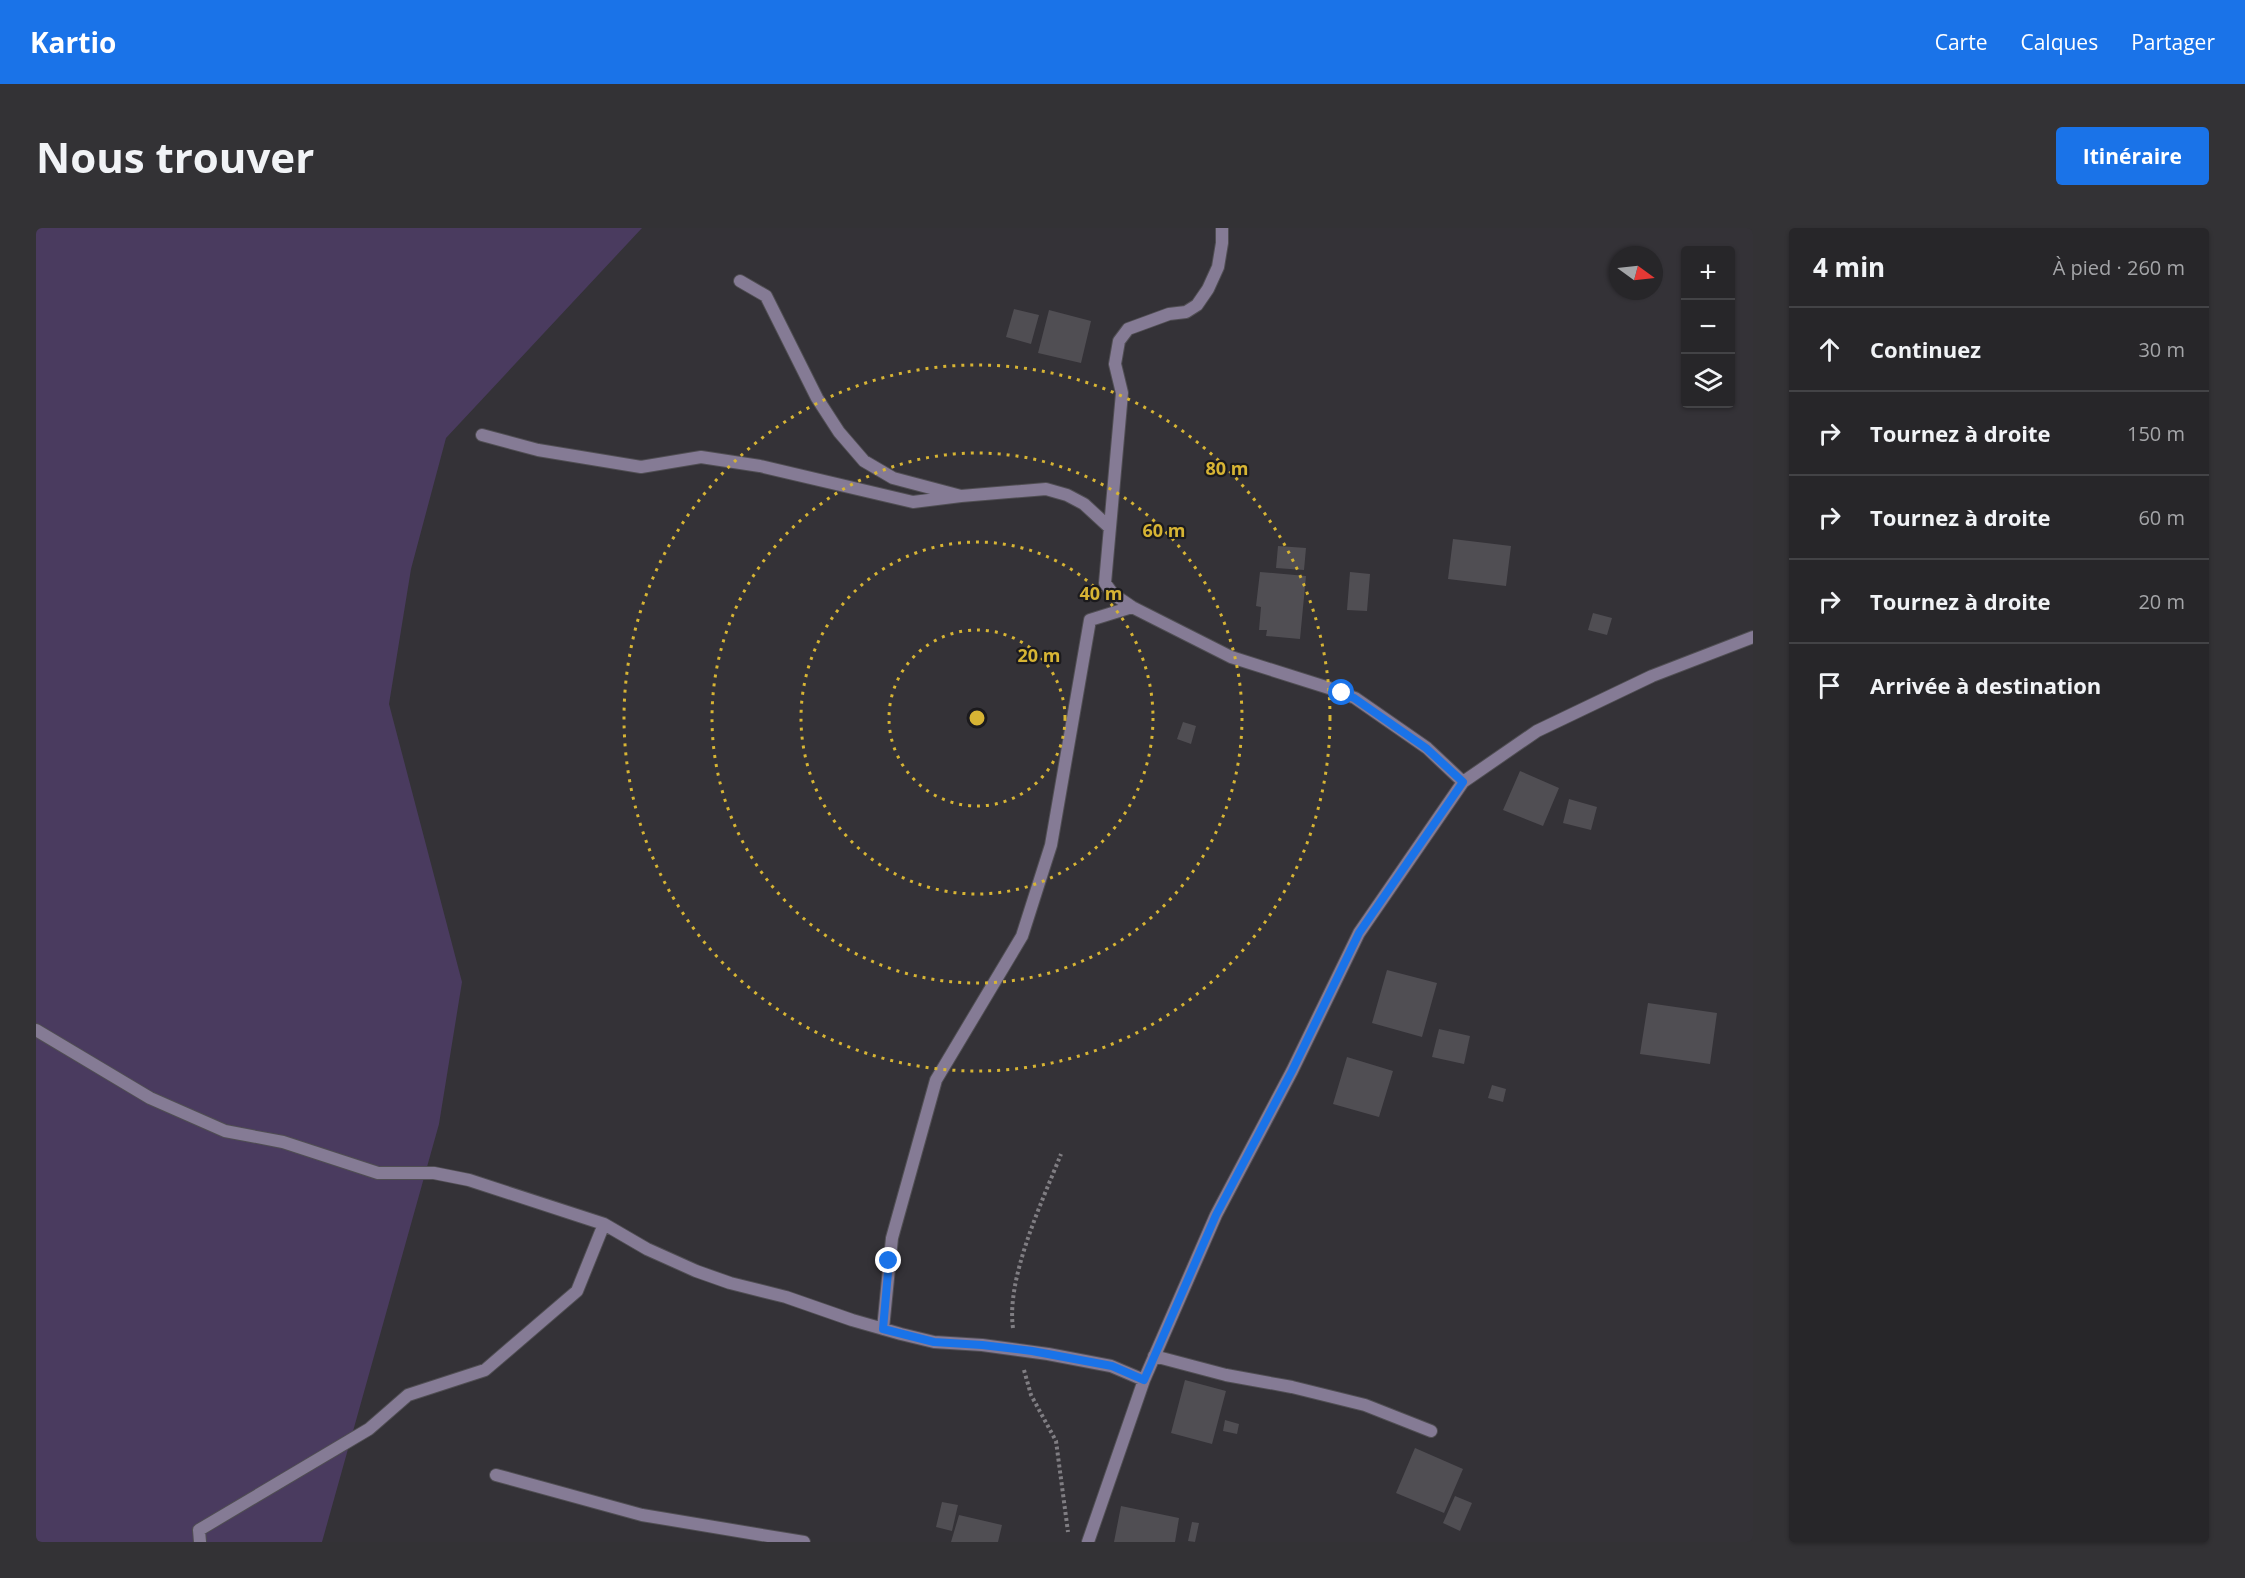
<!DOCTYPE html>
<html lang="fr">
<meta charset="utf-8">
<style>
body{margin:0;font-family:"Open Sans",sans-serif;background:#333235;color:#f1f3f6}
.controls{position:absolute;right:18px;top:18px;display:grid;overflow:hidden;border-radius:6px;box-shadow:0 2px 4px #0004}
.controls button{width:54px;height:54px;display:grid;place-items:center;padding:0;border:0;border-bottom:2px solid #434346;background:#272629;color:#f1f3f6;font:30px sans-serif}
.compass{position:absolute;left:1573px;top:18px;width:54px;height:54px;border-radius:50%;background:#272629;box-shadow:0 2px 4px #0004;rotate:105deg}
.stop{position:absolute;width:18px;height:18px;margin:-14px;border:4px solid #1a73e8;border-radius:50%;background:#fff}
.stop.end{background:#1a73e8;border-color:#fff;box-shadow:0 2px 6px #0008}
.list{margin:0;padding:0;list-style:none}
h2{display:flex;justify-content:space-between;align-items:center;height:78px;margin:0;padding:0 24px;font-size:26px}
h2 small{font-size:20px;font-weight:400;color:#a4a5a8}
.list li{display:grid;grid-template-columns:39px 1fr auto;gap:18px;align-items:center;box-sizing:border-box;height:84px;padding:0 24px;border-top:2px solid #434346}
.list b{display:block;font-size:22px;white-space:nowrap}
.list em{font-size:20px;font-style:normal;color:#a4a5a8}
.icon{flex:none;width:33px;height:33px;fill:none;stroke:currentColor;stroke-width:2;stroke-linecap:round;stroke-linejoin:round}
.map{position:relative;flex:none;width:1717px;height:1314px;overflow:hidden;border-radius:6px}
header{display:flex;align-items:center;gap:36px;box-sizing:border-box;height:84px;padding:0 30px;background:#1a73e8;color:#fff}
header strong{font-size:28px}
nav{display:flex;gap:33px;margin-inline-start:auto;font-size:21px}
.intro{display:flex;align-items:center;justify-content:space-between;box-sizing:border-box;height:144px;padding:0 36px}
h1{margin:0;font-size:42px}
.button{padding:15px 27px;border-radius:6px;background:#1a73e8;color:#fff;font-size:21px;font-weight:700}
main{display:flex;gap:36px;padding:0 36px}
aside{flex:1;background:#272629;border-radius:6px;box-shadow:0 2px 4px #0004}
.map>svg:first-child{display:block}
.green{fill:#4a3b5f}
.building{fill:#504e53}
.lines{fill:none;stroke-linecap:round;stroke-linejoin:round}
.street-casing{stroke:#504e53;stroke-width:14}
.path{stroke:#807e83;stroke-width:4;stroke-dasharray:3 3;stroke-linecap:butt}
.street{stroke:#857b95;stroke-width:12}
.route{stroke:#1a73e8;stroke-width:8}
.ring{fill:none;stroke:#d7b434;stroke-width:3;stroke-dasharray:3 6}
.centre{fill:#d7b434;stroke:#1b1a1d;stroke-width:3}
.ring-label{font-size:18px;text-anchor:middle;font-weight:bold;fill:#d7b434;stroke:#1b1a1d;stroke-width:4.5;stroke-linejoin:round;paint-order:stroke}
</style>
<header>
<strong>Kartio</strong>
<nav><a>Carte</a><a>Calques</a><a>Partager</a></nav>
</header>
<div class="intro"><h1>Nous trouver</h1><a class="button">Itinéraire</a></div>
<main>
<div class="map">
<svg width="1717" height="1314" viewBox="0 0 1717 1314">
<rect width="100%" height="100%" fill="#343237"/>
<path class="green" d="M0,0H606L410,210L375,341L353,476L426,754L403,896L286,1314H0Z"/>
<path class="building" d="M978,81L1003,87L995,116L970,109Z
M1013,82L1055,93L1045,135L1002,125Z
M1417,311L1475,318L1470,358L1412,351Z
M1242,318L1270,320L1268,342L1240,340Z
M1224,344L1270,348L1264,411L1230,408L1231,402H1223L1225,379L1220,378Z
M1314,344L1334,346L1331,383L1311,382Z
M1557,385L1576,390L1571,407L1552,402Z
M1147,494L1160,498L1155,516L1141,511Z
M1484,543L1523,560L1507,598L1467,582Z
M1533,571L1561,579L1555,602L1527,595Z
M1351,742L1401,755L1386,809L1336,795Z
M1612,775L1681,785L1674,836L1604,826Z
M1403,801L1434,808L1428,836L1396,829Z
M1311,829L1357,843L1343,889L1297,876Z
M1456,857L1470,861L1467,874L1452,870Z
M1149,1152L1190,1163L1176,1216L1135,1205Z
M1189,1192L1203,1196L1201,1206L1187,1203Z
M1379,1220L1427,1241L1408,1285L1360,1265Z
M1419,1268L1436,1275L1424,1303L1407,1295Z
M906,1274L922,1277L916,1303L900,1299Z
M1085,1278L1143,1290L1139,1314H1078Z
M923,1287L966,1297L962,1314H915Z
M1156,1294L1163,1295L1159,1314L1152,1313Z"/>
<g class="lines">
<defs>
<path id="street" d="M1186,0V15L1182,39L1172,61L1161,77L1150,84L1133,86L1092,101L1083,113L1079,136L1086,165L1069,355L1077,366L1096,379L1195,429L1293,460L1319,470L1391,520L1427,554
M704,53L730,68L781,170L803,204L828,233L857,250L925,268L1010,261L1031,267L1048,276L1073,299
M446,207L502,222L605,239L665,229L724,238L877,274L925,268
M0,802L114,870L189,903L247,914L342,945H398L433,952L568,996L611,1021L660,1043L694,1055L750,1069L816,1092L865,1106L898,1114L946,1117L1012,1126L1075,1138L1108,1152
M847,1101L856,1010L900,852L986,708L1015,617L1054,392L1096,379
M1118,1128L1190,1147L1256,1159L1329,1177L1395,1203
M460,1247L606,1287L768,1314
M164,1314L163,1302L333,1201L372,1167L449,1142L541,1063L568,996
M1052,1314L1108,1152L1180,987L1256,843L1323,705L1427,554L1501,503L1616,448L1717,409"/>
</defs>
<use href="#street" class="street-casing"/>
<path class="path" d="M977,1100C970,1050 1006,974 1025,926
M988,1142L995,1167L1020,1213L1032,1304"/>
<use href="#street" class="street"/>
</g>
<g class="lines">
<path class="route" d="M853,1033L847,1101L898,1114L946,1117L996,1123L1076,1138L1108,1152L1180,987L1256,843L1323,705L1427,554L1390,520L1318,470L1306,465"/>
</g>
<g class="ring">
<circle cx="941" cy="490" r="88"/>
<circle cx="941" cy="490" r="176"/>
<circle cx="941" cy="490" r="265"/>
<circle cx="941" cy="490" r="353"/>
</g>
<circle cx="941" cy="490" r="9" class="centre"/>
<g class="ring-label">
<text x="1191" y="247">80 m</text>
<text x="1128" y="309">60 m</text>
<text x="1065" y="372">40 m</text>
<text x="1003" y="434">20 m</text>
</g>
</svg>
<div class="controls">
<button>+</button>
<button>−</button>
<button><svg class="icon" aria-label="layers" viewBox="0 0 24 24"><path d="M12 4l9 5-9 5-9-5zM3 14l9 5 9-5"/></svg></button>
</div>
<svg class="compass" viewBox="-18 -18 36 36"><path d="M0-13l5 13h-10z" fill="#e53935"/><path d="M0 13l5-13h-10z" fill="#a4a5a8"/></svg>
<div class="stop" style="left:1306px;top:465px"></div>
<div class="stop end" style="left:853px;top:1033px"></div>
</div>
<aside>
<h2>4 min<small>À pied · 260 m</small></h2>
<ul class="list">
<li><svg class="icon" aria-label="ahead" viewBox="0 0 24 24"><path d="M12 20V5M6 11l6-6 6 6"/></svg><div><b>Continuez</b></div><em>30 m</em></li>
<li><svg class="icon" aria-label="right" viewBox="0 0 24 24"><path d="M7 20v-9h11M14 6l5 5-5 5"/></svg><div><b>Tournez à droite</b></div><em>150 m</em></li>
<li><svg class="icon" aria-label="right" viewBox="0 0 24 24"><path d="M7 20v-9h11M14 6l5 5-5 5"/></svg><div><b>Tournez à droite</b></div><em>60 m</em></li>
<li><svg class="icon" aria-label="right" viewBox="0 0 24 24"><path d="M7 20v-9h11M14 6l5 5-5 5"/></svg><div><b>Tournez à droite</b></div><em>20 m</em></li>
<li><svg class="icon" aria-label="arrive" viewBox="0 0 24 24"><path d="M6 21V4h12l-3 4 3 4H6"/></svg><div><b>Arrivée à destination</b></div></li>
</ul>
</aside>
</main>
